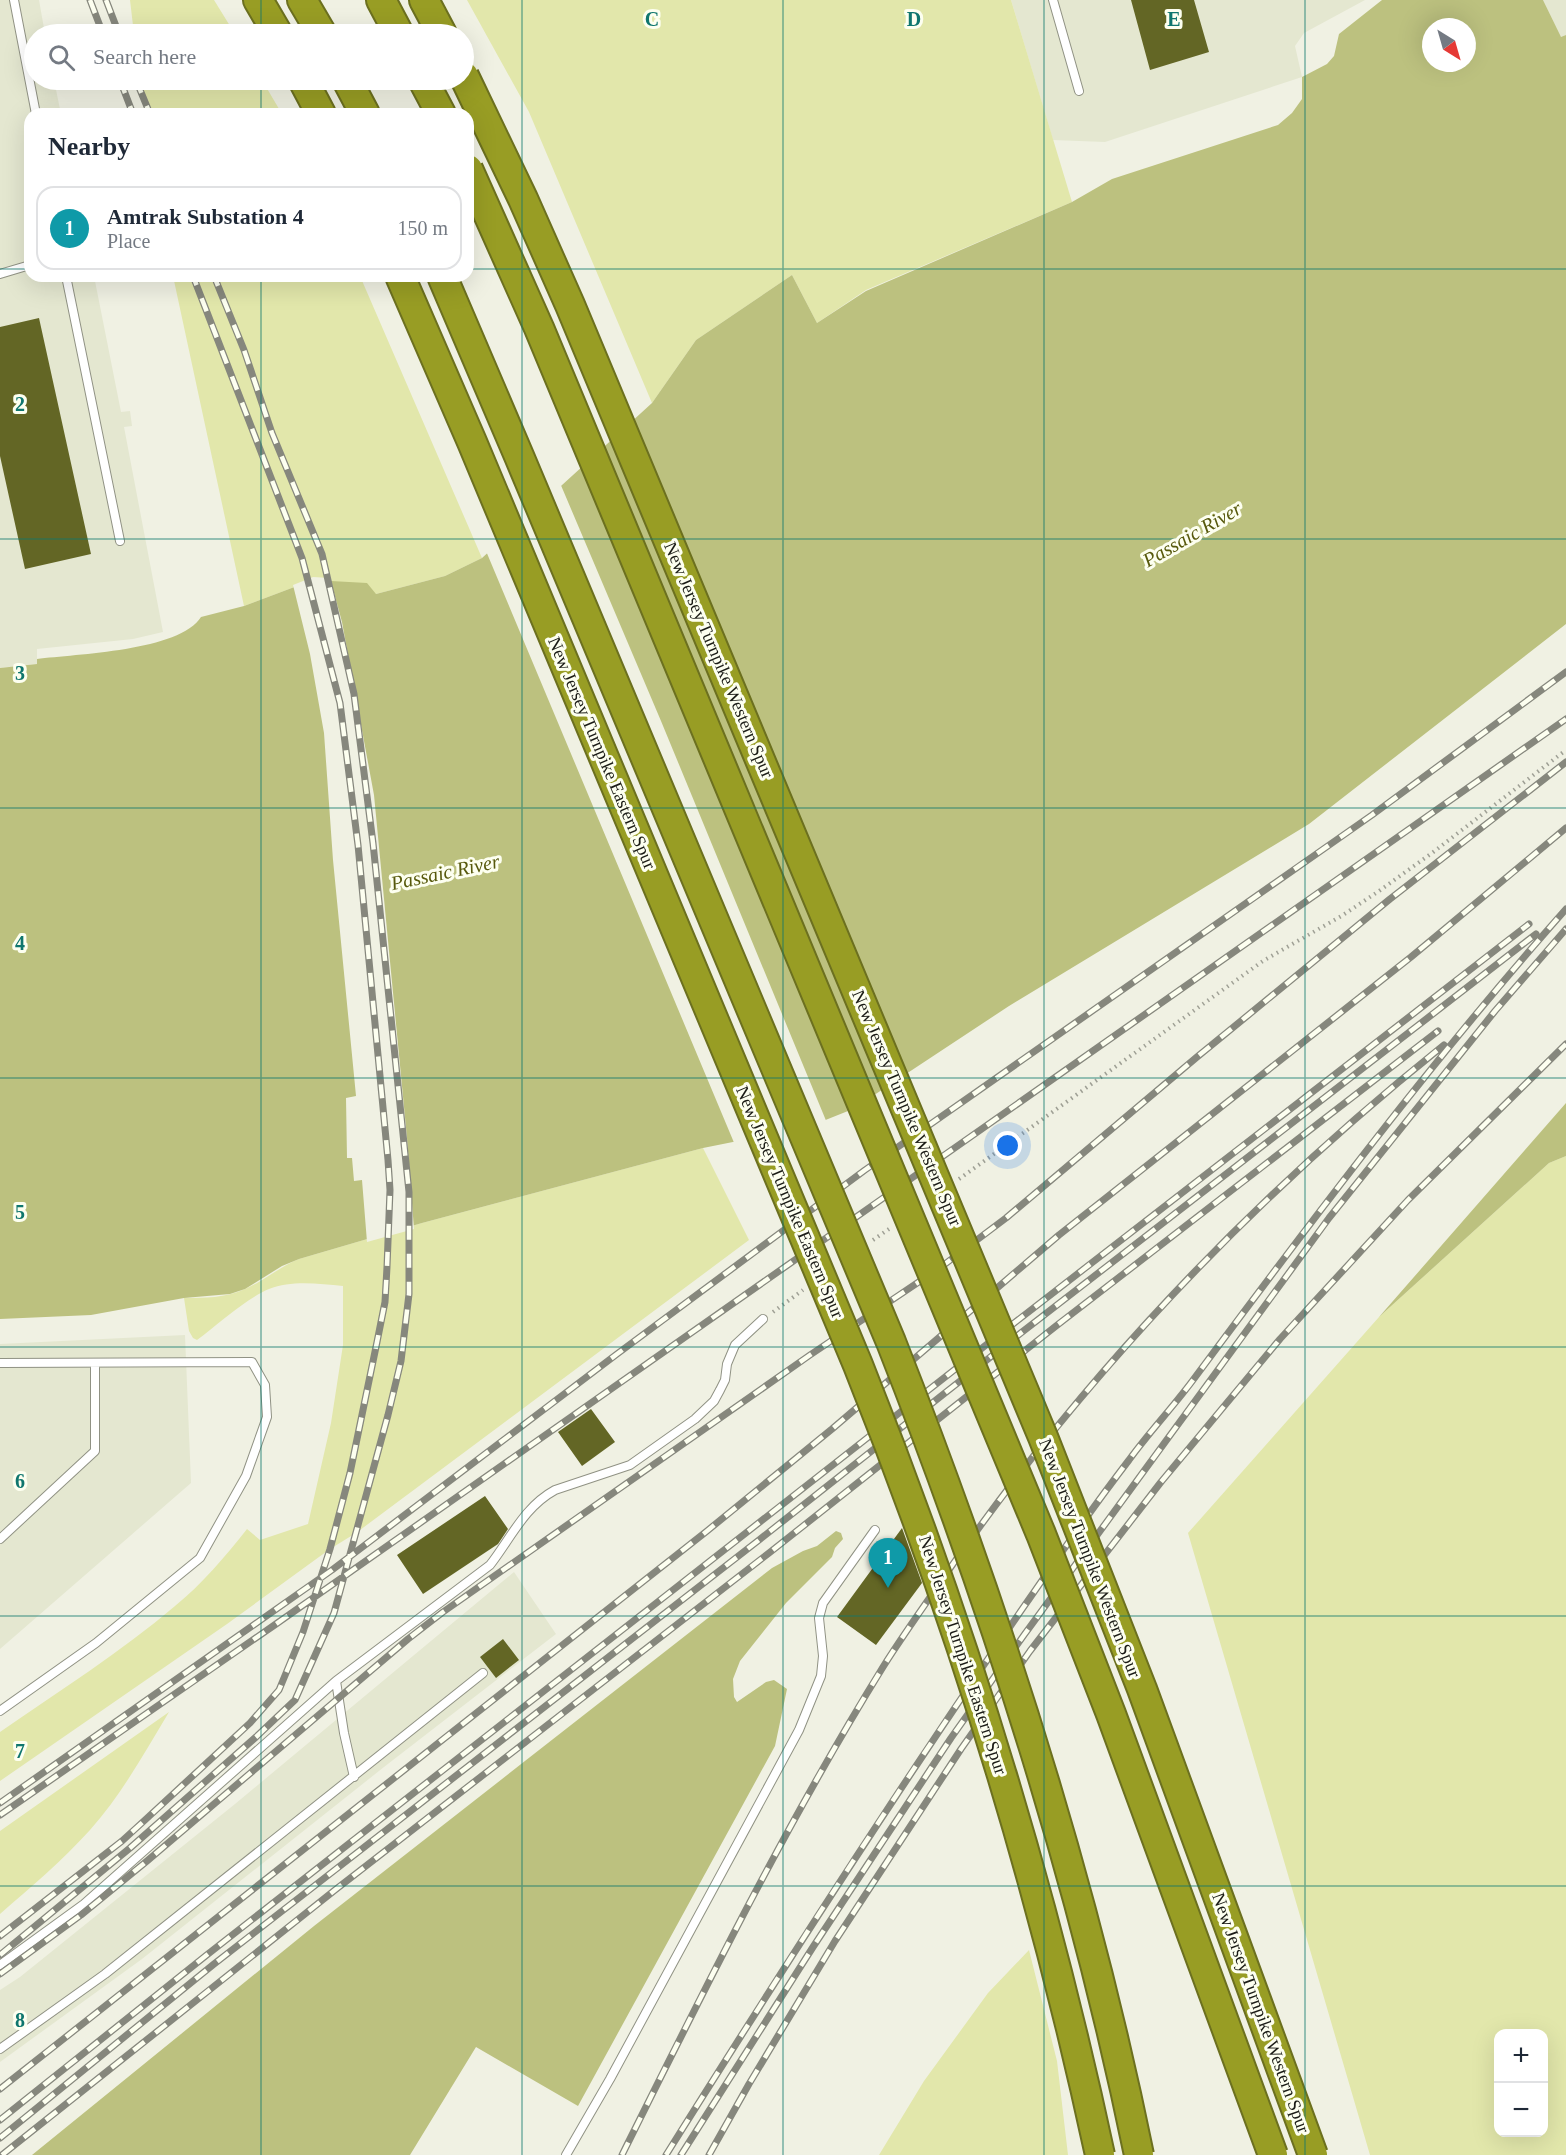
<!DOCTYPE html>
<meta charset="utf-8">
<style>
body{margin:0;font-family:Georgia,serif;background:#f6f6f7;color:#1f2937}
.controls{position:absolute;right:18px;bottom:18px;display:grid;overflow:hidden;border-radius:12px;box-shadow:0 6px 24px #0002}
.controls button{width:54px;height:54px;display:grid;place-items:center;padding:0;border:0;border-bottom:2px solid #e0e1e3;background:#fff;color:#1f2937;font:30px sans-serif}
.compass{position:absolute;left:1422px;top:18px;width:54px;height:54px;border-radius:50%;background:#fff;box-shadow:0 6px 24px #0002;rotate:143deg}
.you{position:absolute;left:1008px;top:1146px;width:21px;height:21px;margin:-15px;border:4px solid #fff;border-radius:50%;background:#1a73e8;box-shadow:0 0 0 9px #1a73e833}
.badge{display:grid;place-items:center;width:39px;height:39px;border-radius:50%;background:#ea580c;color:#fff;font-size:20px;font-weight:700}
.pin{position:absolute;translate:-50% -50px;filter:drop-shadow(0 2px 3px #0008)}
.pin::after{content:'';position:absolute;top:32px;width:21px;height:18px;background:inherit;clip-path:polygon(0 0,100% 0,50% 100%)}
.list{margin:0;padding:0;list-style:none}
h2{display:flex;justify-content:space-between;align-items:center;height:78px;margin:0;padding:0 24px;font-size:26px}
h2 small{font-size:20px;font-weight:400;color:#747a83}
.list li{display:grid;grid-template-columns:39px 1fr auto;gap:18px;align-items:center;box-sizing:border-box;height:84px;margin:0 12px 12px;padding:0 12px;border:2px solid #e0e1e3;border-radius:18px}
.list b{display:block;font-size:22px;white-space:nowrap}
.list p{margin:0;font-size:20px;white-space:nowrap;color:#747a83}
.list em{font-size:20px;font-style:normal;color:#747a83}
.icon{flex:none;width:33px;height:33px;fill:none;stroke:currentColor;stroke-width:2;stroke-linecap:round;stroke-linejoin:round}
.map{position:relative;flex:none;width:1566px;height:2155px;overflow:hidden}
.search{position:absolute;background:#fff;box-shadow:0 6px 24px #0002;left:24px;top:24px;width:450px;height:66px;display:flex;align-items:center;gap:15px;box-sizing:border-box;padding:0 21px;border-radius:33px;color:#747a83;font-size:22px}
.panel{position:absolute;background:#fff;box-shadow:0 6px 24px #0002;left:24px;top:108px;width:450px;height:174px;border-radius:18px}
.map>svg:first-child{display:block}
.built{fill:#e4e7d0}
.green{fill:#e2e7ab;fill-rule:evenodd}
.water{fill:#bcc17f;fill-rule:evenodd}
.pier{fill:#f0f1e3}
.building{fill:#636625}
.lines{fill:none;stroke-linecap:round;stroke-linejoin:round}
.service-casing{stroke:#909284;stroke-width:10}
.motorway-casing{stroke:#6c701f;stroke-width:32}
.path{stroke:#9fa095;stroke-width:4;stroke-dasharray:1.5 4.5;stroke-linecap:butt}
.service{stroke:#fff;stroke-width:8}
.motorway{stroke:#989d24;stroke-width:28}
.rail-casing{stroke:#86877d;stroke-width:7}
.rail{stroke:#fdfff0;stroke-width:4.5;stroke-dasharray:14;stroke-linecap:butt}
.motorway-bridge-casing{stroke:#6c701f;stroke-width:32;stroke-linecap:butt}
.motorway-bridge{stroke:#989d24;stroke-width:28}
.grid{fill:none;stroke:#0f766e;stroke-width:1.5;stroke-opacity:0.55}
.labels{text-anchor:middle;stroke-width:6;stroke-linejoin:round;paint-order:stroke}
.street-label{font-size:18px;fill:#1b1c16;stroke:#fdfff0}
.water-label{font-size:20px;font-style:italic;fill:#57590c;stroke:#fdfff0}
.grid-label{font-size:20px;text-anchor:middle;font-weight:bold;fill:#0f766e;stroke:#fdfff0;stroke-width:6;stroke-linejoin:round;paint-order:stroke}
</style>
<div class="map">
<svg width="1566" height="2155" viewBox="0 0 1566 2155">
<rect width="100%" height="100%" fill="#f0f1e3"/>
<path class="built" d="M0,0H39L45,34H34V80H54L61,114H30V276H94L121,412L130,411L132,426L124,427L163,632L133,639L37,649V664L0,668Z
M1011,0H1365L1304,33L1295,46L1302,77L1105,142L1053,140Z
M1543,0H1566V35L1561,38Z
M185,1335L191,1483L0,1649V1344Z
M514,1572L556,1634L384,1767L142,1959L0,2062V1990L20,1977L235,1804Z"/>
<path class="green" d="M130,0H214L235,34H134Z
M467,0H1011L1072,202L866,290L817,323L792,275L696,340L652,403L529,112Z
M141,80H262L282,114H146Z
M173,276H360L482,558L445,576L376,594L313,580L244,606Z
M703,1148L749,1240L356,1533L330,1549L227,1624L0,1781V1732C59,1691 121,1652 175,1606C202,1584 225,1557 247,1529L260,1540L308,1524L331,1423L343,1345V1286C319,1284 292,1280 269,1289C247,1298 217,1325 197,1340L193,1338L189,1331L184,1298C205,1298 225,1298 245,1289C264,1281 279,1267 299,1259L422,1223Z
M1566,1156V2155H1370L1188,1533L1379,1317L1549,1163ZM1498,2034H1544V2132H1498Z
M169,1712C145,1752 122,1794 90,1830C63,1860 31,1887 0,1914V1831Z
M1029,1950L1057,2061L1068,2155H879L924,2081L988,1993Z"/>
<path class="water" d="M1382,0H1543L1561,37L1566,35V624L1309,824L1009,1006L853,1109L808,1127L703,1148L422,1223L299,1259L282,1266L245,1289L230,1294L184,1298L91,1315L0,1319V668L37,664V659C76,654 180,651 201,617L244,606L313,580L367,583L376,594L445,576L482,558L652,403L696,340L792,275L817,323L866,291L1072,202L1112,179L1278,125L1292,113L1302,99V77L1327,64L1334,56L1339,34ZM1431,27H1467V63H1431Z
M1566,1103V1156L1549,1163L1379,1317Z
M836,1531L841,1533L843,1539L835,1548L832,1557L786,1603L740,1661L733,1679L734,1697L737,1702L766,1682L774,1680L787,1689L775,1746L578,2106L476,2047L410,2155H32L314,1926L772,1568L803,1551L817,1546Z"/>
<path class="pier" d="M560,483L661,721L827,1123L809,1130L735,1145L486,551Z
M313,577L330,578L342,622L374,795L407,1138L414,1229L367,1242L362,1180L354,1181L352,1158H347L346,1098L356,1096L333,860L324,733L310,654L293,585Z"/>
<path class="building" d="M1131,0H1194L1209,52L1150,70Z
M39,318L91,554L25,569L0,456V327Z
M591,1409L615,1442L582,1466L558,1432Z
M485,1496L508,1529L498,1544L423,1594L397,1555Z
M902,1528L922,1583L876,1645L837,1617Z
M503,1639L519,1660L496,1678L480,1657Z"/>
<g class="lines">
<defs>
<path id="service" d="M14,0L36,114
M1053,0L1079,91
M0,274L30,265
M66,276L120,541
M0,1363L252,1362L265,1385L267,1417L246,1476L200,1558L96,1643L0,1711
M0,1539L95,1451V1363
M354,1777L344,1733L336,1681L490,1565C511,1538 524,1507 555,1490L630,1465L695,1419L714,1401L720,1390L725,1380L727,1364L735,1345L763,1319
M0,1965L84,1904L336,1681
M0,2049L105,1974L483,1673
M566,2155L610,2079L799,1730L821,1676L823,1656L819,1618L823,1603L875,1530"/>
<path id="motorway" d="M258,0L278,34
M302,0L322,34
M381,0L399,34
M424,0L442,34
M303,80L321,114
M347,80L365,114
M423,80L441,114"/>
</defs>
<use href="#service" class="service-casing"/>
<use href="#motorway" class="motorway-casing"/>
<path class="path" d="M959,1179L1263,961L1343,915L1379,891L1432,853L1566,750
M873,1240L889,1229
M773,1312L803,1290"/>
<use href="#service" class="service"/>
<use href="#motorway" class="motorway"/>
<defs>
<path id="rail" d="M90,0L103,34
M106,0L119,34
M120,80L133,114
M136,80L150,114
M0,1803L332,1570L617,1354L865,1170L1372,815L1566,672
M0,1815L276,1624L1566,719
M0,1936L122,1841L145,1820L250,1723L279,1690L303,1632L330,1549L350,1473L377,1342L385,1302L387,1267L390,1190L388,1160L358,845L340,703L302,558L193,276
M0,1955L130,1848L256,1737L295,1700L334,1613L388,1415L401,1361L409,1294V1192L373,843L354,694L322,554L272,433L244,350L214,276
M0,1974L81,1915L147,1861L408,1639L443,1612L810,1355L941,1267L1006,1218L1197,1057L1390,899L1566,762
M0,2089L707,1531L832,1429L1059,1235L1411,957L1566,828
M0,2120L208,1954L1009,1327L1529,924
M0,2138L214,1964L759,1540L1017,1336L1536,934
M2,2155L335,1890L769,1553L1056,1326L1438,1031
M622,2155C704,1990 786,1824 883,1667C903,1635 925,1605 946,1574C1085,1374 1254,1197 1444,1045
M666,2155C785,1965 906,1776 1034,1592C1065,1547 1096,1503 1129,1460C1150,1431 1175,1405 1196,1376C1315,1216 1434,1058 1566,909
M681,2155L813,1947L951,1738L1024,1635L1329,1218L1495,1011L1566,929
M709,2155L749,2084L835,1941L961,1749L1030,1651L1161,1482L1280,1339L1408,1200L1566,1044"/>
</defs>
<use href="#rail" class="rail-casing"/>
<use href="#rail" class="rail"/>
<defs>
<path id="motorway-bridge" d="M464,76L523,199L570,305L1043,1437L1142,1689L1313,2155
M468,169L539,328L1041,1534L1111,1714L1273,2155
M400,276L472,442L858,1365C961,1622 1042,1885 1100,2155
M442,276L519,456L891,1342C995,1606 1082,1876 1139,2155"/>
</defs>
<use href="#motorway-bridge" class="motorway-bridge-casing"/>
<use href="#motorway-bridge" class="motorway-bridge"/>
</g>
<path class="grid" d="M261,0V34M522,0V2155M783,0V2155M1044,0V2155M1305,0V2155M261,80V114M0,269H30M468,269H1566M261,276V2155M0,539H1566M0,808H1566M0,1078H1566M0,1347H1566M0,1616H1566M0,1886H1566"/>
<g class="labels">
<g class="street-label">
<text transform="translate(719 660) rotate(67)" y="6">New Jersey Turnpike Western Spur</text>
<text transform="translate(602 753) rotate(67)" y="6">New Jersey Turnpike Eastern Spur</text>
<text transform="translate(907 1108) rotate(67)" y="6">New Jersey Turnpike Western Spur</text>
<text transform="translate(790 1202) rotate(67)" y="6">New Jersey Turnpike Eastern Spur</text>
<text transform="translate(1090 1558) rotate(69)" y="6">New Jersey Turnpike Western Spur</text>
<text transform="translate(963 1655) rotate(72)" y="6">New Jersey Turnpike Eastern Spur</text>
<text transform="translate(1261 2013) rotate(70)" y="6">New Jersey Turnpike Western Spur</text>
</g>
<g class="water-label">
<text transform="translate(1192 534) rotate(-30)" y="7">Passaic River</text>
<text transform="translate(445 872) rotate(-12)" y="7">Passaic River</text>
</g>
</g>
<g class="grid-label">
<text x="652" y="26">C</text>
<text x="914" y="26">D</text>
<text x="1174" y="26">E</text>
<text x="20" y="411">2</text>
<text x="20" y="680">3</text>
<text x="20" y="950">4</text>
<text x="20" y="1219">5</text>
<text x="20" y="1488">6</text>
<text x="20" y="1758">7</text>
<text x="20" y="2027">8</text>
</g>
</svg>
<div class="controls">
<button>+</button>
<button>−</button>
</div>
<svg class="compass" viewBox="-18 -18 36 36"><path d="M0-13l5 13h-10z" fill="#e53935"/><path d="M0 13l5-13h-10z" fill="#747a83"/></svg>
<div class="you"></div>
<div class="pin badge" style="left:888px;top:1588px;background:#0f9aa8">1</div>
<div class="search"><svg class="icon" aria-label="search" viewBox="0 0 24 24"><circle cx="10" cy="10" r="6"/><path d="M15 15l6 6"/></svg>Search here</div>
<section class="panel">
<h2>Nearby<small></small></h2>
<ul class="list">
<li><span class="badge" style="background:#0f9aa8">1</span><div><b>Amtrak Substation 4</b><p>Place</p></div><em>150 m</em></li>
</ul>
</section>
</div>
